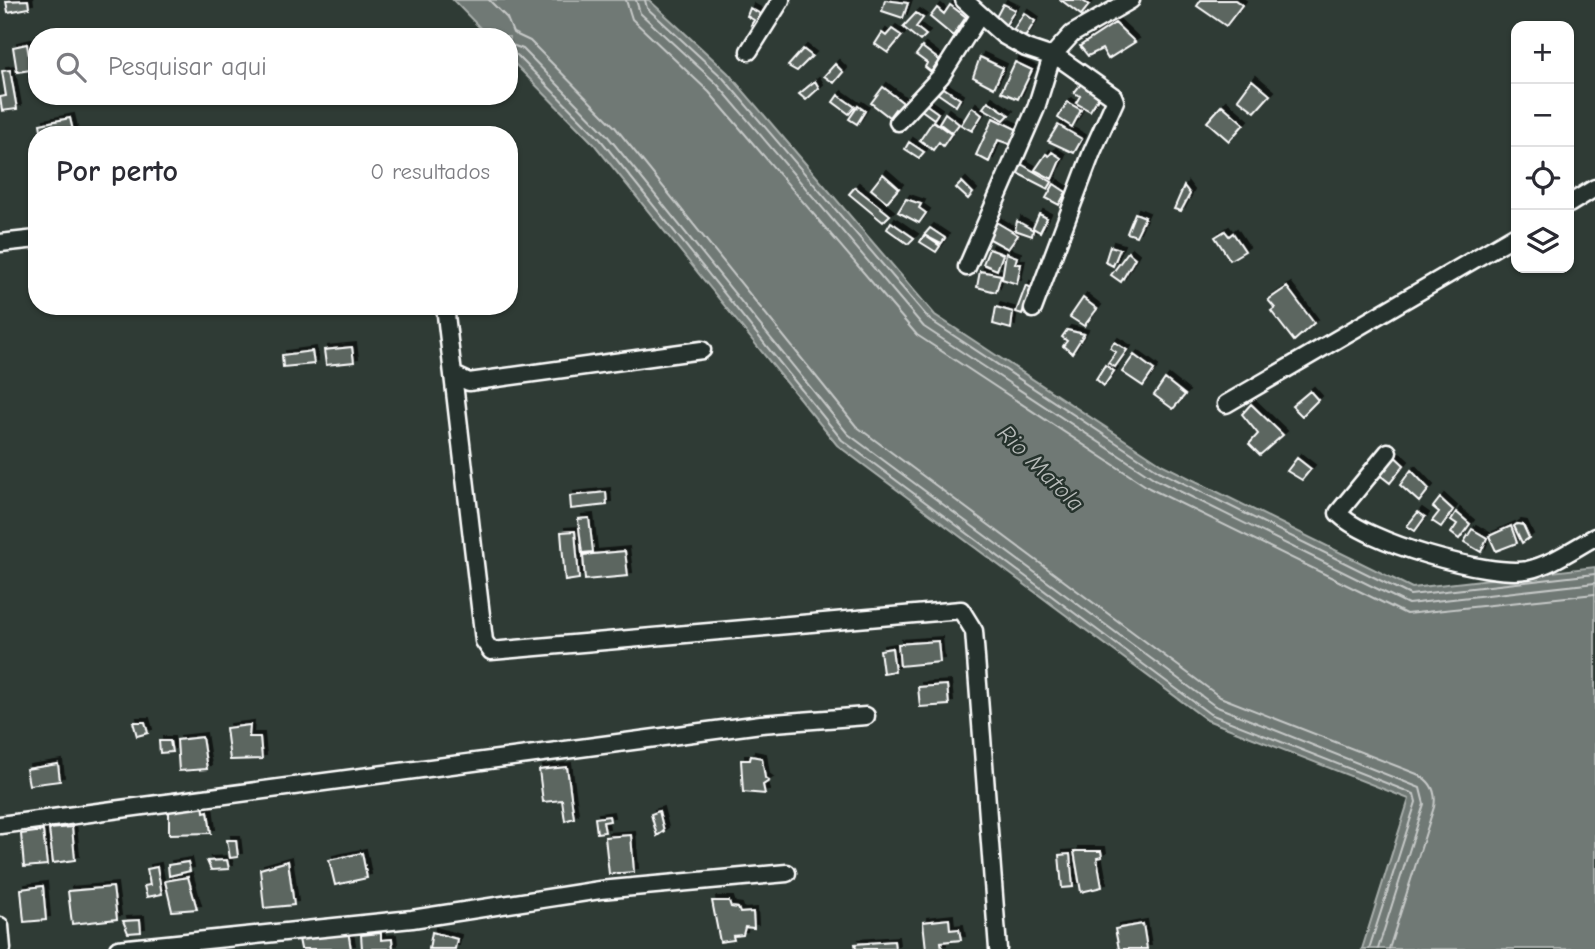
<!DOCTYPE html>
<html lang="pt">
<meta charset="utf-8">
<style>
body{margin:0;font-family:"Comic Neue",sans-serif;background:#f2f2f3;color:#2b2b33}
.controls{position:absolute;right:21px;top:21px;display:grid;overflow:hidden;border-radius:14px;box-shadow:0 2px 5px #0004}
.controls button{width:63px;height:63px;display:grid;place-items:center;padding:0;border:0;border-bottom:2px solid #e1e1e2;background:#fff;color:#2b2b33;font:35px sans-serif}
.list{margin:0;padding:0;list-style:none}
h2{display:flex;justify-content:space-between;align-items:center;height:91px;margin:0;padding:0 28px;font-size:30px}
h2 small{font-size:23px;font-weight:400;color:#7c7c81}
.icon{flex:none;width:38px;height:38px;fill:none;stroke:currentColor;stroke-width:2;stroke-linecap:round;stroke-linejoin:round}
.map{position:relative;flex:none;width:1595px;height:949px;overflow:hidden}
.search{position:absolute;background:#fff;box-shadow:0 2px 5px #0004;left:28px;top:28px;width:490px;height:77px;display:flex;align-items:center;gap:18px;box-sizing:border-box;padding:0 24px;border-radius:28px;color:#7c7c81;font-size:26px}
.panel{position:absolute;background:#fff;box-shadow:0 2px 5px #0004;left:28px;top:126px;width:490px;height:189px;border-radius:28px}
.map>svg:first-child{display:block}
.water{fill:#707975;stroke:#a9afac;stroke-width:2}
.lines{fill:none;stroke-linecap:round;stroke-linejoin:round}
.shore{stroke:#c6c9c8;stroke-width:2}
.building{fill:#5b6661;stroke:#fff;stroke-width:2;filter:url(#shadow)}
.minor-casing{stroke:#fff;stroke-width:21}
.minor{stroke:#26332d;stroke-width:16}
.labels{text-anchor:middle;stroke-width:5;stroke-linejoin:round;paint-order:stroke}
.water-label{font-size:24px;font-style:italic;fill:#b8bcba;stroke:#26332d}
</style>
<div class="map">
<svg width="1595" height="949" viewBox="0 0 1595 949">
<defs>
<filter id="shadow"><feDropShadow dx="4" dy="-4" stdDeviation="0" flood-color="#0009"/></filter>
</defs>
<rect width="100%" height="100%" fill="#2f3b35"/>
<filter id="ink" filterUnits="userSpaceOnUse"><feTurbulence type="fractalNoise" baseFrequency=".0143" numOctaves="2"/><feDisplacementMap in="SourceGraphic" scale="14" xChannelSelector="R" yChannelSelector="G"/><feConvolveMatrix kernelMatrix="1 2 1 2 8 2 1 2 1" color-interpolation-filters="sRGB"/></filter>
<g filter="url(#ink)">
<path class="water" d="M453,0H649L728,73L935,315L1163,465L1412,588L1595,567V949H1362L1409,799L1207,720L837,445L594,144L509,58V37H489Z"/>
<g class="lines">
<path class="shore" d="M489,0L507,18L513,33L530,41L615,127L856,426L1220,697L1417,774C1431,781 1437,792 1434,807L1389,949
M626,0L632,19L709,92L917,335L1149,488L1406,614L1595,594
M636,0L640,13L717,84L924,327L1155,479L1408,604L1595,583
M645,0L647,8L723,78L930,320L1159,471L1410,595L1595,574
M509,44L523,49L606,134L848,434L1215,706L1420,788L1424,804L1378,949
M509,53L517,55L600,139L842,440L1210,714L1414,794L1416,802L1369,949"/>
</g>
<path class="building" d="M28,0L29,8L8,12L6,1Z
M885,0L908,3L903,18L882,11Z
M1061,0H1081L1089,5L1081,15Z
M1201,0H1235L1242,5L1226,26L1197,6Z
M1003,4L1015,10L1005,26L995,19Z
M950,5L966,17L953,36L930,17L937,8L944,14Z
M750,8L766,17L757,29L751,25L754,20L747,16Z
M916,13L923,18L916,27L926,35L920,41L903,27Z
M1024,13L1035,21L1024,39L1012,32Z
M1115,23L1135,42L1108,59L1102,49L1088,56L1080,46Z
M892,29L902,36L888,53L875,44L882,33L886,36Z
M27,44L31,70L17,72L13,47Z
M922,47L939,60L931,72L925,67L927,63L916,55Z
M803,49L812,56L797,71L788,66Z
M980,57L1003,68L994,88L973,77Z
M1015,62L1032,70L1018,99L1001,92Z
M835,64L843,72L834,83L824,76Z
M10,70L17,109L2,111L0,97L6,96L2,71Z
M1084,80L1101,93L1090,111L1076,103L1080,96L1074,93Z
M1252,80L1270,95L1255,112L1238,99Z
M815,81L819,88L806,100L799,94Z
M938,84L960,99L956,106L934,91Z
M883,87L906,105L901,113L895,109L889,117L871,103Z
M838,95L855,107L849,114L833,102Z
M988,101L1009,115L1004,120L983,108Z
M1067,102L1081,110L1072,127L1058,118Z
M924,103L938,113L934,119L920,109Z
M1222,105L1244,124L1229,141L1207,122Z
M858,106L865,111L857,124L849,119Z
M972,107L982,115L972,131L961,125Z
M945,113L959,124L952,133L939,123Z
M70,118L74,135H42L40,124Z
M993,118L1018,130L1012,145L998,140L989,162L976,155Z
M933,121L951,134L943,146L939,142L933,150L920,140Z
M1058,125L1082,139L1074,153L1048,141Z
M909,142L924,152L919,158L905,149Z
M1052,152L1061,158L1052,179L1035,170L1046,154L1049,156Z
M1021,164L1052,182L1048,189L1017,173Z
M883,174L899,188L887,202L871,189Z
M962,182L973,193L968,199L956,188Z
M1054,184L1066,192L1059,205L1046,198Z
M1184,186L1190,194L1181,211L1174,209Z
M855,187L890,215L883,222L849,194Z
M906,199L921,204L919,208L926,213L919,223L898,212Z
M1135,213L1145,217L1136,236L1127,233Z
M1039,214L1047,218L1040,232L1033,228Z
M1017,221L1033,230L1032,236L1015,230Z
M891,222L914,238L908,244L887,229Z
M996,222L1018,235L1008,249L988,238Z
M930,228L945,238L941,244L924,235Z
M1225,231L1229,236L1233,233L1245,251L1230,260L1215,237Z
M924,235L940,246L936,252L920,242Z
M1110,246L1120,249L1113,266L1105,262Z
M989,249L1003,254L997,270L983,264Z
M1128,252L1135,258L1121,282L1111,275Z
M1006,253L1017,257L1015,264H1021L1017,284L1002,279Z
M980,271L1001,275L996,292L977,287Z
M1026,285L1031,288L1022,314L1016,312Z
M1287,287L1314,323L1294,341L1271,311L1275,308L1268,300Z
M1083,298L1097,309L1084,326L1070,317Z
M996,307L1013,312L1011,329L993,324Z
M1067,330L1084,334L1072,353L1063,346L1067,341L1062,337Z
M1114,342L1127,350L1115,367L1108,363L1116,352L1110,348Z
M352,347L354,362L326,365L324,350Z
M312,351L314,364L283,367L282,355Z
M1134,355L1154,370L1143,386L1122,372Z
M1105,365L1114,371L1104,386L1096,379Z
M1165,379L1185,395L1173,409L1154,395Z
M1310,391L1318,400L1302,416L1292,406Z
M1251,404L1283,435L1260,455L1249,444L1258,434L1242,414Z
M1390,452L1404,465L1390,483L1376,472Z
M1297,458L1311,469L1302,480L1287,471Z
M1411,470L1429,489L1419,502L1400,485Z
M606,492L607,505L571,509L570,496Z
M1440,498L1453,510L1441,527L1432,521L1439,512L1433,507Z
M1418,512L1425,517L1415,531L1407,526Z
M1456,512L1470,524L1459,539L1451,533L1457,524L1451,520Z
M589,518L593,552L582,553L578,519Z
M1517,524L1523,525L1529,538L1522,543L1514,526Z
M1511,526L1517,543L1496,551L1489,536Z
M1472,529L1487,538L1481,552L1464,542Z
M575,531L579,579L565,581L561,532Z
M625,551L628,576L585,580L583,555Z
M938,641L940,662L900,666L898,644Z
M892,648L895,671L883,673L880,650Z
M947,685L949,705L920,707L918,687Z
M133,722H145L148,733L137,736Z
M250,725L249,737H260L262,759L230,760L226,728Z
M202,737L207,769L179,771L177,740Z
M159,741H170L172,752L160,753Z
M751,756L762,758L765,778L769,781L763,785L765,794L743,792L741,760H750Z
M58,764L60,781L29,785L26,769Z
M567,767L574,818L565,821L562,800L543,802L539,770Z
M203,803L204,812L208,811L211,833L169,834V806Z
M659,811L664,831L657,836L651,814Z
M609,816L610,821L603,822L605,832L597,833L595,818Z
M72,827L75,860L53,863L49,829Z
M43,831L47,865L24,867L21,834Z
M631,835L634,872L609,874L605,837Z
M227,840H236L238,857L230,858Z
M1074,851H1101L1102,857L1097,858L1102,887L1081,892Z
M362,853L367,878L335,885L329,860Z
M1070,854L1073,887L1062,888L1059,855Z
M227,860L229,869L211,870L207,861Z
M288,861L294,905L264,908L260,869Z
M188,862L190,871L169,876L168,865Z
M157,867L162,894L147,897L144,886L150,885L147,869Z
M188,877L197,909L172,911L165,881Z
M43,886L46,920L24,922L21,889Z
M113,887L117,919L72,924L68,891Z
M712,901H729L731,907L738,908L740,913L753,912L754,928L745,927L743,935L733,936L734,940L720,942Z
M949,919L950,930L959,929L961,940L941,942L942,949H926L923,922Z
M140,920L141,932L128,933L123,921Z
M1143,924L1147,949H1119L1115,929Z
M348,931L351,949H301L299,939Z
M432,932L457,939L455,949H429Z
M381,933V940L392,939L393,949H362L361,935Z
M894,941L895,949H856L855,944Z"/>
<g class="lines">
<defs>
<path id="minor" d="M964,0L1003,35L1026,48L1062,60L1113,96L1115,101L1092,152L1033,309
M749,51L781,0
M898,122L941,76L979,16
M1569,204L1595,188
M0,243L37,239
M967,267L1036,108L1052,56L1072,34L1131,0
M445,306L484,641L491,651L961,610L974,631L998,949
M454,375L469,382L702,350
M1226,404L1516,235
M1388,452L1338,513C1364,542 1489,577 1527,570C1551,565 1573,549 1595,537
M0,825L761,724L866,716
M0,926L2,949
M118,949L412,919L600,890L787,873"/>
</defs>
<use href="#minor" class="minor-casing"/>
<use href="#minor" class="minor"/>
</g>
</g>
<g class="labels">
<g class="water-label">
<text transform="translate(1041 468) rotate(45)" y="8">Rio Matola</text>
</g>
</g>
</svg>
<div class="controls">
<button>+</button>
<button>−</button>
<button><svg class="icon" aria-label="locate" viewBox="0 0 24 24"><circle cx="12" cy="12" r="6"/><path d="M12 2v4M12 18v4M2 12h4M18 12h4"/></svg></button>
<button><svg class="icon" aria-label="layers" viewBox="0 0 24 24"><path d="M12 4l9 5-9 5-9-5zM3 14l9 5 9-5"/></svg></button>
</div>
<div class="search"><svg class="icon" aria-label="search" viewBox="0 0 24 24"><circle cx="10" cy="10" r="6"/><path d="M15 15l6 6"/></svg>Pesquisar aqui</div>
<section class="panel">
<h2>Por perto<small>0 resultados</small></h2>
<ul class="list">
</ul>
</section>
</div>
